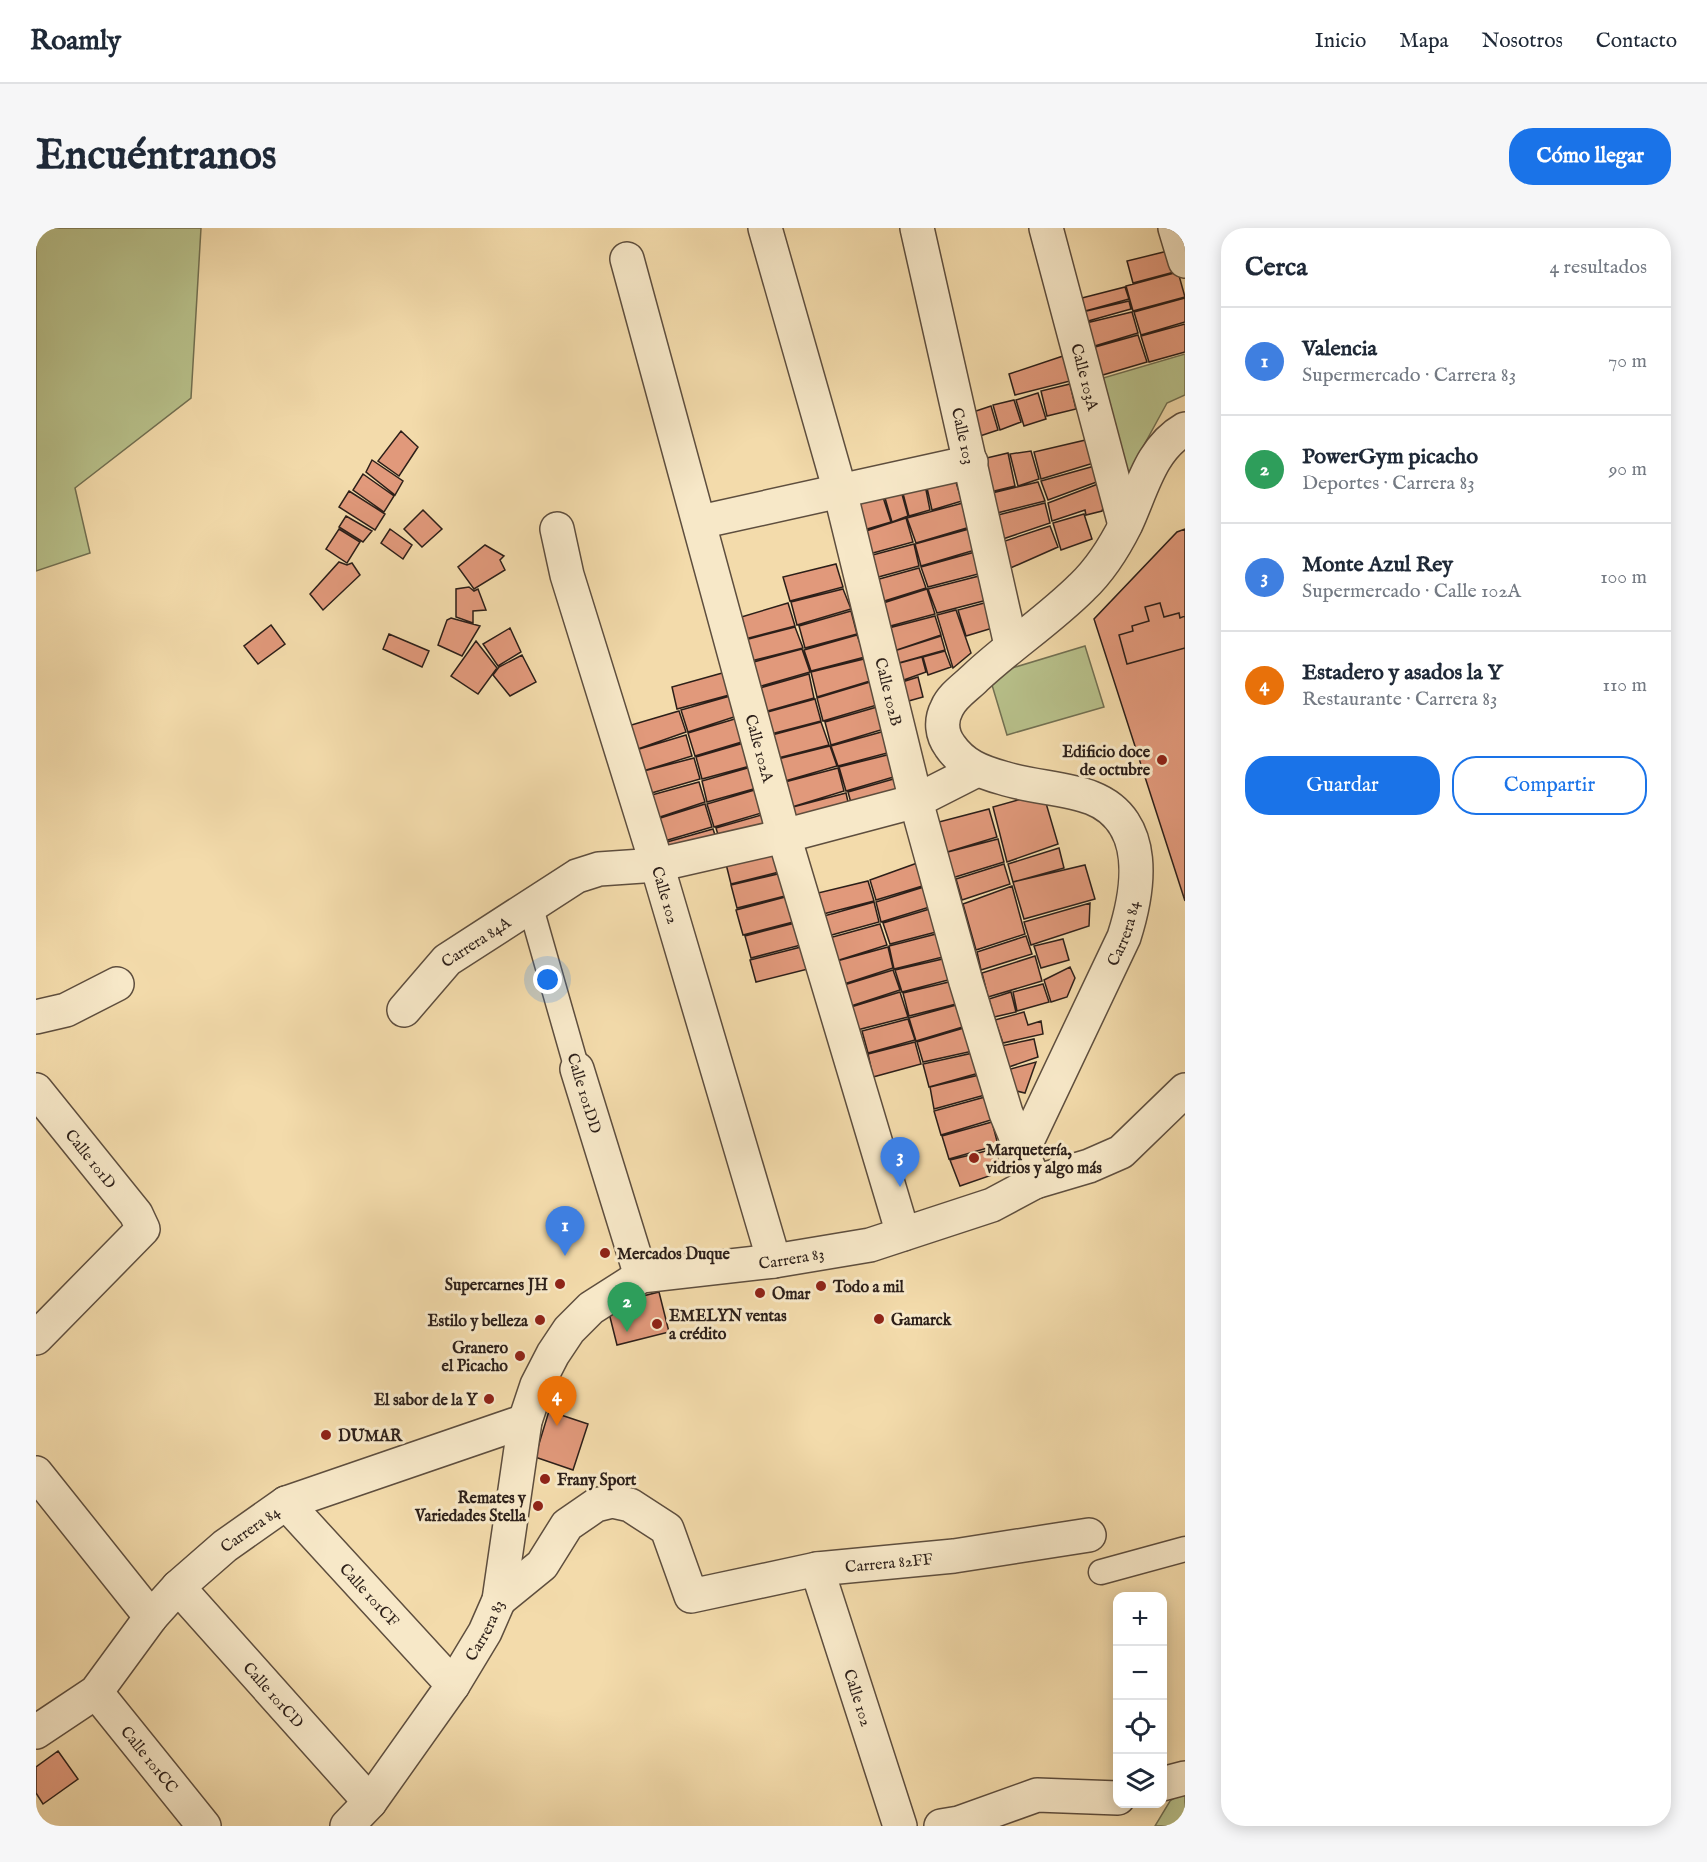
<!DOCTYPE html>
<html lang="es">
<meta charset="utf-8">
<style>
body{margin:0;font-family:"IM FELL English",serif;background:#f6f6f7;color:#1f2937}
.controls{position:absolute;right:18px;bottom:18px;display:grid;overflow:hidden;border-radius:12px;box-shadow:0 3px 15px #0003}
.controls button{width:54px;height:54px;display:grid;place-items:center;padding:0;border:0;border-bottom:2px solid #e0e1e3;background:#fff;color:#1f2937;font:30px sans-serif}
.you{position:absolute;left:512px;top:752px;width:21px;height:21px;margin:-15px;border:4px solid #fff;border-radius:50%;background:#1a73e8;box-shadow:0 0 0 9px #1a73e833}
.badge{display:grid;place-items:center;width:39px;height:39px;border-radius:50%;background:#1a73e8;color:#fff;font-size:20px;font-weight:700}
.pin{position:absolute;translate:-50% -50px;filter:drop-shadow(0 2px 3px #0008)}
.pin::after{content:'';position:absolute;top:32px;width:21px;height:18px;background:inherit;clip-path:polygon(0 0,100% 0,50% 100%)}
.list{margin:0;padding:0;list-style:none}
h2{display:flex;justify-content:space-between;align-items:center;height:78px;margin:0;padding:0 24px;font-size:26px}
h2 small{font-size:20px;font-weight:400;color:#747a83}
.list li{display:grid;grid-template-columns:39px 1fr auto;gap:18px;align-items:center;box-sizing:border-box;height:108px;padding:0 24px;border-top:2px solid #e0e1e3}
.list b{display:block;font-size:22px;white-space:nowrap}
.list p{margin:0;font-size:20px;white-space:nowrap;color:#747a83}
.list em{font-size:20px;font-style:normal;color:#747a83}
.actions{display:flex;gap:12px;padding:18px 24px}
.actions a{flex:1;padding:14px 0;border:2px solid #1a73e8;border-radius:24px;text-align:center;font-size:21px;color:#1a73e8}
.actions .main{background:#1a73e8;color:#fff}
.icon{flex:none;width:33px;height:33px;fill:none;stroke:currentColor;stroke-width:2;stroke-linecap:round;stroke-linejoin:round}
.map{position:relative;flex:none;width:1149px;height:1598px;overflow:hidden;border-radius:24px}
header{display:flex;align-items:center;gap:36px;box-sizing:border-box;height:84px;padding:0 30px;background:#fff;border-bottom:2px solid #e0e1e3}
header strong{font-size:28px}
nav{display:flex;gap:33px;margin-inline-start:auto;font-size:21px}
.intro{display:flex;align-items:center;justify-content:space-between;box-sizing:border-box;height:144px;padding:0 36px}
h1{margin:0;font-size:42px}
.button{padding:15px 27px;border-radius:24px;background:#1a73e8;color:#fff;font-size:21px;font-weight:700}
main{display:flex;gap:36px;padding:0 36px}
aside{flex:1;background:#fff;border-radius:24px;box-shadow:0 3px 15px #0003}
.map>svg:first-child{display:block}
.green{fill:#b8c18b;stroke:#727052;stroke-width:1.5}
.building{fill:#e1997b;stroke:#2c1f19;stroke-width:1.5}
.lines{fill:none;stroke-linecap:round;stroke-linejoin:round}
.pedestrian-casing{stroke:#5e4e3e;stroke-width:27}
.minor-casing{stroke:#5e4e3e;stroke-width:36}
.tertiary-casing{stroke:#5e4e3e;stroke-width:36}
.pedestrian{stroke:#f7e8c8;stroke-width:24}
.minor{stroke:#f7e8c8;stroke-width:33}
.tertiary{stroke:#f7e8c8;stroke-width:33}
.poi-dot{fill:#8f2418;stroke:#f7e8c8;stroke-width:2}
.labels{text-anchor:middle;stroke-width:6;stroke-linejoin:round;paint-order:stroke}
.street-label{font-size:16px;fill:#2c1f19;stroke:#f7e8c8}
.poi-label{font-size:16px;font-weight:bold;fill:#2c1f19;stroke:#f7e8c8;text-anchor:start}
</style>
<header>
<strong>Roamly</strong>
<nav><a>Inicio</a><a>Mapa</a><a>Nosotros</a><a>Contacto</a></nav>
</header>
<div class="intro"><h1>Encuéntranos</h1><a class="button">Cómo llegar</a></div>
<main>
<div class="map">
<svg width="1149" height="1598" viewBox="0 0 1149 1598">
<rect width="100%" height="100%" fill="#f3dbab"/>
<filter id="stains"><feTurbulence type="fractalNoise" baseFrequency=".00333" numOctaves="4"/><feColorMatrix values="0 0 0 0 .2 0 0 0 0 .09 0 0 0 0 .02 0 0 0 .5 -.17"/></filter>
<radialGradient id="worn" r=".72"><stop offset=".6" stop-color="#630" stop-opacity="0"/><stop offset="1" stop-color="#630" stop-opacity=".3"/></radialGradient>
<path class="green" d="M0,0H165L155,170L39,260L54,325L0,343Z
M1149,126V167L1131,175L1085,259L1057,153Z
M1049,418L1068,479L971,507L953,447Z
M1149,1563V1598H1119L1134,1573Z"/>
<path class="building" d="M1136,22L1142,43L1097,55L1091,33Z
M1142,44L1149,69L1097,83L1090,58Z
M1089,59L1093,71L1042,85L1038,72Z
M1149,70V94L1105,107L1098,84Z
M1093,73L1095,81L1045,95L1042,85Z
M1096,84L1102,105L1052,120L1046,96Z
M1149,96V124L1113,134L1105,108Z
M1102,107L1111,134L1060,149L1052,121Z
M1027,128L1034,153L979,167L973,146Z
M1034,156L1040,181L1011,188L1005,163Z
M1002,165L1010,191L988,198L980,172Z
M978,172L985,194L964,202L957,177Z
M955,178L962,202L938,210L931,186Z
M365,203L382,219L363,248L342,233Z
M1054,211L1061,234L1005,251L998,224Z
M995,223L1003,251L982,258L974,226Z
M972,225L979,258L950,265L942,232Z
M336,232L367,253L359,267L330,244Z
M1062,237L1066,252L1012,272L1005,253Z
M917,245L926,273L896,282L889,251Z
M327,246L358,268L348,284L317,262Z
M888,252L894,282L873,288L865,258Z
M1002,254L1009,273L957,286L952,266Z
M1062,256L1071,268L1066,283L1050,287L1049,282L1016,293L1012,275Z
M864,259L872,288L856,294L847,263Z
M313,263L349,286L339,302L303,279Z
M845,263L855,294L821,304L813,274Z
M927,275L934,299L880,315L871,290Z
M1009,275L1014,295L964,312L958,288Z
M387,282L406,301L386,319L368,301Z
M1048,286L1056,311L1025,322L1017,295Z
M310,288L336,303L327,314L303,299Z
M870,290L877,314L826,328L821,306Z
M1014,298L1022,319L970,342L963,315Z
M303,301L324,314L311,335L290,321Z
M354,301L376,317L367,331L345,315Z
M933,301L939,322L885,338L879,316Z
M1149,301V673L1058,391L1141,304Z
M878,316L883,338L835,351L829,329Z
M449,317L468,328L464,332L469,342L438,361L422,339Z
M939,324L946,345L892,359L885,339Z
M303,334L311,337L316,335L324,347L287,382L274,366Z
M800,336L807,359L754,373L747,349Z
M883,340L890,360L842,375L836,353Z
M947,347L955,371L901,385L892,361Z
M433,359L438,363L442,361L450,382L437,383V395L420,389V361Z
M807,361L815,381L761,397L755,374Z
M891,361L899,386L847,400L841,377Z
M952,374L960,399L930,408L922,382Z
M752,375L759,398L709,411L702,390Z
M1124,375L1128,389L1143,385L1144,390L1149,388V420L1091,436L1083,407L1097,403L1096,398L1113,393L1109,379Z
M920,382L935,425L917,440L901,387Z
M815,383L821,406L769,420L763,398Z
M899,388L905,407L855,424L849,401Z
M415,390L444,398L426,428L402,417L411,392Z
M235,397L249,416L222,436L208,418Z
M759,399L767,420L715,433L709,412Z
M474,400L485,424L462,438L447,416Z
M353,406L393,423L386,439L347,421Z
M821,407L829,429L775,443L768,422Z
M905,408L909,422L859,436L855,424Z
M440,413L461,440L442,466L415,448Z
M766,421L774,444L722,459L714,435Z
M909,423L915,439L892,447L887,429Z
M486,427L500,454L474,468L457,447L463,439Z
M886,429L890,444L865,453L860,436Z
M828,431L834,453L781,469L775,444Z
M690,444L697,466L641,481L636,459Z
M773,446L778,470L728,484L721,461Z
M882,449L887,469L869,474L863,455Z
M834,454L841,477L787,493L781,470Z
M694,468L701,488L652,504L645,482Z
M779,471L785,493L735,506L728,485Z
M841,479L848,501L795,517L789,494Z
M643,483L650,504L599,522L592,498Z
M702,490L709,513L659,528L652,505Z
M785,494L793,517L742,530L736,507Z
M849,503L855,524L802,538L795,518Z
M650,507L656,528L607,543L600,522Z
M708,515L714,538L666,551L660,529Z
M794,518L801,538L749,553L742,531Z
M855,526L861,548L810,563L803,539Z
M658,530L664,551L612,566L604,544Z
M715,539L721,560L671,574L666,553Z
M802,540L808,563L756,579L749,554Z
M861,550L867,567L817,582L812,564Z
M663,554L669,574L618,591L612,568Z
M722,561L729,584L678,599L671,576Z
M810,565L814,583L762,596L757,579Z
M1007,565L1022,616L971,634L957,579Z
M669,576L676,599L625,614L618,592Z
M953,581L961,609L908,625L899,595Z
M729,586L734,603L685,617L680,600Z
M677,601L683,619L629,634L624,616Z
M962,611L968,634L916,650L908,625Z
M1023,620L1028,640L977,654L972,636Z
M740,623L747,643L695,656L690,636Z
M884,634L893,656L840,672L834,652Z
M968,636L974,656L926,672L920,651Z
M1049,637L1059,671L988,691L977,654Z
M746,645L753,667L701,680L695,657Z
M832,653L838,673L787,686L782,665Z
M891,658L897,678L845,694L840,674Z
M976,658L989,706L940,722L927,676Z
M753,668L761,693L707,707L700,682Z
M838,674L843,694L792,708L788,688Z
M1054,675L1053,698L995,717L988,694Z
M897,680L904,703L854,716L847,695Z
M759,695L765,717L715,730L709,708Z
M844,696L851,717L800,733L793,710Z
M904,705L911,728L858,741L853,718Z
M990,708L996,726L945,742L941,724Z
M1027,711L1033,732L1005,740L998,718Z
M765,719L772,741L720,754L714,732Z
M852,719L857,740L808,756L801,733Z
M999,728L1006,753L952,769L946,745Z
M911,730L916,751L866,764L859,742Z
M1034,739L1039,750L1031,769L1015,774L1008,752Z
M857,742L864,762L812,779L808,757Z
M917,753L924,775L873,788L867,765Z
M1007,756L1013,774L981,783L977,764Z
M864,764L872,789L821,802L815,779Z
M975,764L980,784L958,789L953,771Z
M924,776L930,798L880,813L873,790Z
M988,784L992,797L1005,793L1007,806L967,815L959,792Z
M872,791L879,812L832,825L826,803Z
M931,799L937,823L887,834L881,814Z
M998,811L1002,829L970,840L965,818Z
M879,814L885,836L837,849L832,826Z
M937,825L943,845L893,859L887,836Z
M1000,834L989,865L972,861L971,842Z
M943,847L949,867L898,881L894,859Z
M949,869L955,892L905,907L898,883Z
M956,894L962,917L913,931L906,908Z
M962,920V936L956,947L924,958L914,932Z
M623,1064L633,1104L581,1117L571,1077Z
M513,1183L552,1196L537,1242L499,1229Z
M22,1523L42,1551L7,1576L0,1565V1539Z"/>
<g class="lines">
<defs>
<path id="pedestrian" d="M495,680L541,841
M1065,1344L1149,1321"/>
<g id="minor">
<path id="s1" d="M729,0L804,263L880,573L930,754L970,885L986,924"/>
<path id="s2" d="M881,0L975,417"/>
<path id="s3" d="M1010,0L1089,297"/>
<path d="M1139,0L1149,33"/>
<path id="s4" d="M591,31L748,608L867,1006"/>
<path d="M664,294L935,234"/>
<path id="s5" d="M521,301L531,347L621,637L738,1033"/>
<path id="s6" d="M368,782L411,732L541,648L563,641L621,637L748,608L880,573L941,542"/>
<path d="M0,789L30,782L81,756"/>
<path d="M541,841L605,1048"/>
<path id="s7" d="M0,862L100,986L107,1001L0,1110"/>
<path id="s8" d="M999,954L986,924L1088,709C1103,662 1114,593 1056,570C1031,560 994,559 967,550C945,544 927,537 914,518C906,507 904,493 911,480C916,468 930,459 939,450C973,418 1013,392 1046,359C1064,342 1079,318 1090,296C1106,262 1114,221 1149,201"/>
<path d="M0,1245L115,1389"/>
<path id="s9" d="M250,1275L417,1457"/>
<path id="s10" d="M781,1341L864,1598"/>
<path id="s11" d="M142,1359L334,1574"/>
<path id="s12" d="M463,1372L506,1337L531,1297L560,1277L576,1273L594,1277L631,1301L655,1368L781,1341L918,1328L1053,1307"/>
<path id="s13" d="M60,1464L168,1598"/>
<path id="s14" d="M0,1504L60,1464L115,1389L142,1359L189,1318L250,1275L489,1193"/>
<path d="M1126,1556L1149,1550"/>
<path d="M905,1598L923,1595L1001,1567L1082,1570"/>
</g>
<g id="tertiary">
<path id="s15" d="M311,1598L334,1574L417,1457L449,1404L463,1372L489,1193L501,1157L517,1126L533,1102L555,1080L605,1048L738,1033L834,1017L956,977L999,954L1053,938L1085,924L1149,862"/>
</g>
</defs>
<use href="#pedestrian" class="pedestrian-casing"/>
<use href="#minor" class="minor-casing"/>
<use href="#tertiary" class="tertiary-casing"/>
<use href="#pedestrian" class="pedestrian"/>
<use href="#minor" class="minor"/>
<use href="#tertiary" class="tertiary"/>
</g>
<g class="poi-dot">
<circle cx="1126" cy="532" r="6"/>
<circle cx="938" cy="930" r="6"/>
<circle cx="569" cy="1025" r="6"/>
<circle cx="524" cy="1056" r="6"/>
<circle cx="785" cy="1058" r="6"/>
<circle cx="724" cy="1065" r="6"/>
<circle cx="843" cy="1091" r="6"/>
<circle cx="504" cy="1092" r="6"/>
<circle cx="621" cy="1096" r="6"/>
<circle cx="484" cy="1128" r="6"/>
<circle cx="453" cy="1171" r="6"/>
<circle cx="290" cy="1207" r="6"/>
<circle cx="509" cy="1251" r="6"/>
<circle cx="502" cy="1278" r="6"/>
</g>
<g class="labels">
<g class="street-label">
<text dy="6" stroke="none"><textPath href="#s3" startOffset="154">Calle 103A</textPath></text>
<text dy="6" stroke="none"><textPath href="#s2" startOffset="213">Calle 103</textPath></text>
<text dy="6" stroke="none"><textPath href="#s1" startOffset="480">Calle 102B</textPath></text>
<text dy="6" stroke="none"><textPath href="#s4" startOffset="507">Calle 102A</textPath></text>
<text dy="6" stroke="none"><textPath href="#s5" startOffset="382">Calle 102</textPath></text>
<text dy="6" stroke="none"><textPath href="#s8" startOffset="274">Carrera 84</textPath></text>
<text dy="6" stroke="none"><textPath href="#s6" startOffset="100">Carrera 84A</textPath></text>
<text transform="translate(549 865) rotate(73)" y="6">Calle 101DD</text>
<text dy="6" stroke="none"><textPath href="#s7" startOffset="88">Calle 101D</textPath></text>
<text dy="6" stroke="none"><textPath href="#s15" startOffset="798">Carrera 83</textPath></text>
<text dy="6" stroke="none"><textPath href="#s14" startOffset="298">Carrera 84</textPath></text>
<text dy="6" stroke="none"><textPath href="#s12" startOffset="489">Carrera 82FF</textPath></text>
<text dy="6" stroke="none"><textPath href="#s9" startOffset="124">Calle 101CF</textPath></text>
<text dy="6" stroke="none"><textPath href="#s15" startOffset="240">Carrera 83</textPath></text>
<text dy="6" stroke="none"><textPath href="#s11" startOffset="144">Calle 101CD</textPath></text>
<text dy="6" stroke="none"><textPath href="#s10" startOffset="135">Calle 102</textPath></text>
<text dy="6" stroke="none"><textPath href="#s13" startOffset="86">Calle 101CC</textPath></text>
</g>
<g class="poi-label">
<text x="1114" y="529" text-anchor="end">Edificio doce<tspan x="1114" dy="18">de octubre</tspan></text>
<text x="950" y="927">Marquetería,<tspan x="950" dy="18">vidrios y algo más</tspan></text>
<text x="581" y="1031">Mercados Duque</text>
<text x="512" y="1062" text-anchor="end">Supercarnes JH</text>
<text x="797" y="1064">Todo a mil</text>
<text x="736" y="1071">Omar</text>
<text x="633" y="1093">EMELYN ventas<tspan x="633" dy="18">a crédito</tspan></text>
<text x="855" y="1097">Gamarck</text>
<text x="492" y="1098" text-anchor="end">Estilo y belleza</text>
<text x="472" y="1125" text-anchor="end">Granero<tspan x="472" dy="18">el Picacho</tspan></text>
<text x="441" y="1177" text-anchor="end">El sabor de la Y</text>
<text x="302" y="1213">DUMAR</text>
<text x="521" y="1257">Frany Sport</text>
<text x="490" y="1275" text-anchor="end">Remates y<tspan x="490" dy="18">Variedades Stella</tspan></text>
</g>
</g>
<rect width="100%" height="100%" filter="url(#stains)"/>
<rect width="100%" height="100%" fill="url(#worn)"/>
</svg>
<div class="controls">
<button>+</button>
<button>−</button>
<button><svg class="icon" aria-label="locate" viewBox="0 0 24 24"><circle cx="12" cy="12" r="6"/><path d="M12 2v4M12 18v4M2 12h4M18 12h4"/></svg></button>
<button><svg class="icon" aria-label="layers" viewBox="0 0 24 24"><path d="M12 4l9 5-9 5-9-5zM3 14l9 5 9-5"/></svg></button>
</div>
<div class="you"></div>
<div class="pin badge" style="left:529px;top:1028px;background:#3f7fe0">1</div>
<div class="pin badge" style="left:591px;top:1104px;background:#2e9e5b">2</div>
<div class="pin badge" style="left:864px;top:959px;background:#3f7fe0">3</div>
<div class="pin badge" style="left:521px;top:1198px;background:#e8710a">4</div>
</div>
<aside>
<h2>Cerca<small>4 resultados</small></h2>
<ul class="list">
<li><span class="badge" style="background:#3f7fe0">1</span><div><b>Valencia</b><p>Supermercado · Carrera 83</p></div><em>70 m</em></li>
<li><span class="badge" style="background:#2e9e5b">2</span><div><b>PowerGym picacho</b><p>Deportes · Carrera 83</p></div><em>90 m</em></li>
<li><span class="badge" style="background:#3f7fe0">3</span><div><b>Monte Azul Rey</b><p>Supermercado · Calle 102A</p></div><em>100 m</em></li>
<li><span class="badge" style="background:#e8710a">4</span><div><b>Estadero y asados la Y</b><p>Restaurante · Carrera 83</p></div><em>110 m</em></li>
</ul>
<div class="actions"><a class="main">Guardar</a><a>Compartir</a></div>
</aside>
</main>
